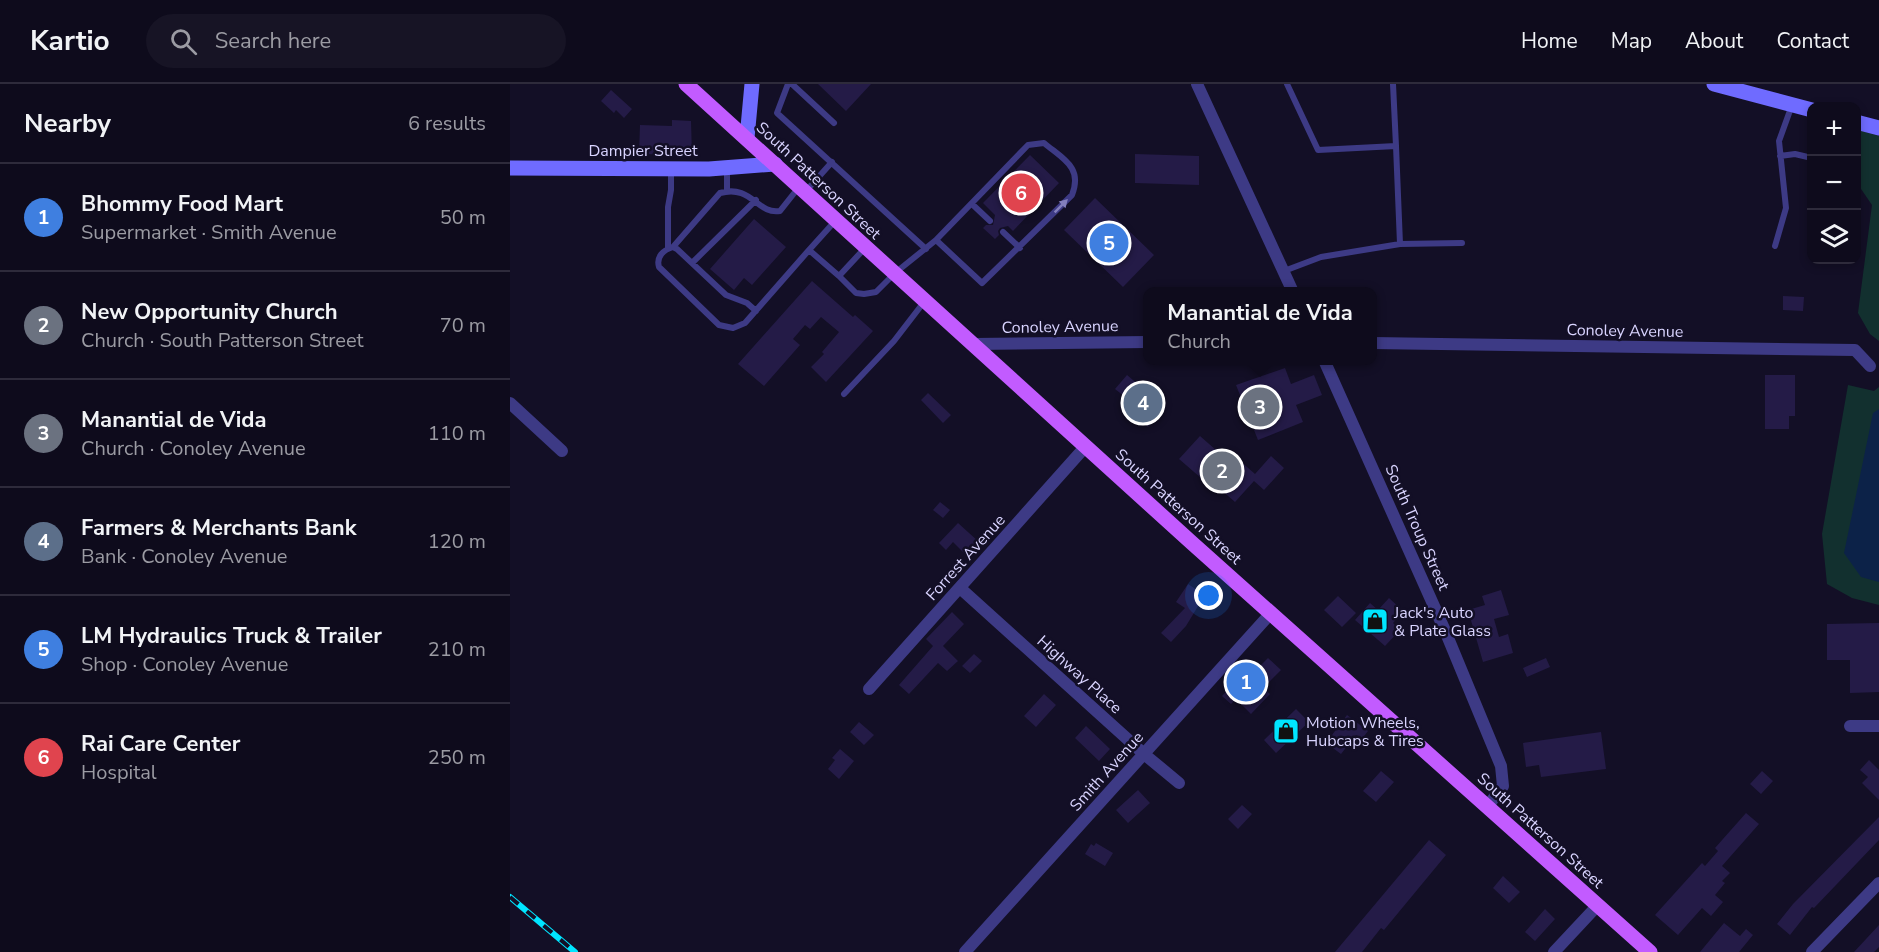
<!DOCTYPE html>
<meta charset="utf-8">
<style>
body{margin:0;font-family:"Nunito Sans",sans-serif;background:#171425;color:#f1f3f6}
.controls{position:absolute;right:18px;top:18px;display:grid;overflow:hidden;border-radius:12px;box-shadow:0 3px 9px #0003}
.controls button{width:54px;height:54px;display:grid;place-items:center;padding:0;border:0;border-bottom:2px solid #2e2b3b;background:#0e0b1c;color:#f1f3f6;font:30px sans-serif}
.you{position:absolute;left:699px;top:512px;width:21px;height:21px;margin:-15px;border:4px solid #fff;border-radius:50%;background:#1a73e8;box-shadow:0 0 0 9px #1a73e833}
.badge{display:grid;place-items:center;width:39px;height:39px;border-radius:50%;background:#00e5ff;color:#fff;font-size:20px;font-weight:700}
.pin{position:absolute;translate:-50% -50%;border:3px solid #fff;box-shadow:0 2px 6px #0006}
.popup{position:absolute;left:633px;top:203px;width:234px;height:78px;box-sizing:border-box;display:grid;place-content:center;border-radius:12px;background:#0e0b1c;filter:drop-shadow(0 2px 4px #0005);font-size:20px;white-space:nowrap;color:#9b9ba3}
.popup b{font-size:22px;color:#f1f3f6}
.popup::after{content:'';position:absolute;left:50%;top:100%;margin-left:-12px;border:12px solid transparent;border-top-color:#0e0b1c}
.list{margin:0;padding:0;list-style:none}
h2{display:flex;justify-content:space-between;align-items:center;height:78px;margin:0;padding:0 24px;font-size:26px}
h2 small{font-size:20px;font-weight:400;color:#9b9ba3}
.list li{display:grid;grid-template-columns:39px 1fr auto;gap:18px;align-items:center;box-sizing:border-box;height:108px;padding:0 24px;border-top:2px solid #2e2b3b}
.list b{display:block;font-size:22px;white-space:nowrap}
.list p{margin:0;font-size:20px;white-space:nowrap;color:#9b9ba3}
.list em{font-size:20px;font-style:normal;color:#9b9ba3}
.icon{flex:none;width:33px;height:33px;fill:none;stroke:currentColor;stroke-width:2;stroke-linecap:round;stroke-linejoin:round}
.map{position:relative;flex:none;width:1369px;height:868px;overflow:hidden}
header{display:flex;align-items:center;gap:36px;box-sizing:border-box;height:84px;padding:0 30px;background:#0e0b1c;border-bottom:2px solid #2e2b3b}
header strong{font-size:28px}
nav{display:flex;gap:33px;margin-inline-start:auto;font-size:21px}
.search{width:420px;height:54px;background:#171425;display:flex;align-items:center;gap:15px;box-sizing:border-box;padding:0 21px;border-radius:33px;color:#9b9ba3;font-size:22px}
main{display:flex}
aside{flex:1;background:#0e0b1c}
.map>svg:first-child{display:block}
.green{fill:#12302f}
.water{fill:#0c2248}
.building{fill:#241b47}
.lines{fill:none;stroke-linecap:round;stroke-linejoin:round}
.lane{stroke:#3d3a85;stroke-width:6}
.street{stroke:#3d3a85;stroke-width:12}
.secondary{stroke:#6f6bff;stroke-width:15}
.primary{stroke:#c25bff;stroke-width:15}
.rail-casing{stroke:#00e5ff;stroke-width:6}
.rail{stroke:#130f26;stroke-width:4;stroke-dasharray:11;stroke-linecap:butt}
.oneway{fill:#837fbc}
.labels{text-anchor:middle;stroke-width:5;stroke-linejoin:round;paint-order:stroke}
.street-label{font-size:16px;fill:#d9d4ff;stroke:#130f26}
.poi-label{font-size:16px;fill:#d9d4ff;stroke:#130f26;text-anchor:start}
</style>
<header>
<strong>Kartio</strong>
<div class="search"><svg class="icon" aria-label="search" viewBox="0 0 24 24"><circle cx="10" cy="10" r="6"/><path d="M15 15l6 6"/></svg>Search here</div>
<nav><a>Home</a><a>Map</a><a>About</a><a>Contact</a></nav>
</header>
<main>
<aside>
<h2>Nearby<small>6 results</small></h2>
<ul class="list">
<li><span class="badge" style="background:#3f7fe0">1</span><div><b>Bhommy Food Mart</b><p>Supermarket · Smith Avenue</p></div><em>50 m</em></li>
<li><span class="badge" style="background:#6b7280">2</span><div><b>New Opportunity Church</b><p>Church · South Patterson Street</p></div><em>70 m</em></li>
<li><span class="badge" style="background:#6b7280">3</span><div><b>Manantial de Vida</b><p>Church · Conoley Avenue</p></div><em>110 m</em></li>
<li><span class="badge" style="background:#5c6f8a">4</span><div><b>Farmers &amp; Merchants Bank</b><p>Bank · Conoley Avenue</p></div><em>120 m</em></li>
<li><span class="badge" style="background:#3f7fe0">5</span><div><b>LM Hydraulics Truck &amp; Trailer</b><p>Shop · Conoley Avenue</p></div><em>210 m</em></li>
<li><span class="badge" style="background:#e0444e">6</span><div><b>Rai Care Center</b><p>Hospital</p></div><em>250 m</em></li>
</ul>
</aside>
<div class="map">
<svg width="1369" height="868" viewBox="0 0 1369 868">
<rect width="100%" height="100%" fill="#130f26"/>
<path class="green" d="M1348,46L1369,52V257L1360,250L1348,229L1362,121L1347,99Z
M1338,301L1364,307L1369,303V521L1342,514L1317,500L1312,450Z"/>
<path class="water" d="M1369,325V498L1351,493L1334,469L1363,329Z"/>
<path class="building" d="M308,0H361L336,27Z
M101,6L122,25L114,34L106,26L104,29L91,17Z
M162,36L181,37L182,71L129,70L130,41L162,42Z
M625,70L689,72V101L625,99Z
M520,71L549,99L503,147L498,142L490,144L488,147L489,151L485,155L473,144L476,141H483L485,131L473,119Z
M585,114L644,171L613,203L554,146Z
M244,135L276,163L242,201L234,194L224,206L200,185Z
M302,197L343,233L345,231L363,247L316,298L301,283L314,270L312,268L329,248L311,233L300,245L295,241L283,255L290,261L254,302L228,280Z
M1273,212L1294,213L1293,227L1273,226Z
M775,284L781,300L804,291L812,311L786,321L793,338L748,356L726,301Z
M617,291L655,323L638,343L614,322L619,316L605,305Z
M1255,291H1285V332H1279V345H1255Z
M418,309L441,331L433,339L411,316Z
M690,352L715,374L720,368L745,390L761,372L774,384L754,406L744,397L725,418L694,391L691,394L669,375Z
M430,418L440,426L433,434L423,426Z
M448,439L469,458L456,471L443,458L436,466L429,459Z
M678,500L690,508L692,506L696,509L676,542L661,558L651,549L675,524L666,518Z
M991,506L999,531L984,535L989,553L998,550L1003,569L973,578L958,526L975,521L972,512Z
M828,512L846,529L832,543L814,526Z
M879,514L893,527L883,539L890,546L875,562L845,536L860,519L868,526Z
M442,528L454,540L433,562L448,577L437,587L428,579L399,610L389,601L423,562L416,555Z
M1369,539V608L1340,609V576H1317V540Z
M464,570L472,577L460,589L452,582Z
M758,574L771,586L753,604L760,610L741,630L726,615L721,620L712,612L735,587L740,592Z
M1036,574L1040,583L1017,593L1013,584Z
M534,610L546,621L526,643L514,632Z
M786,625L799,638L766,669L754,656Z
M837,631L858,647L852,655L846,651L831,670L816,659Z
M349,638L364,651L354,661L340,648Z
M576,642L600,665L589,677L565,654Z
M1091,648L1096,685L1031,693L1029,681L1016,683L1013,659Z
M330,665L344,677L329,695L318,685L325,676L322,674Z
M1359,676L1369,686V716L1352,699L1358,693L1350,686Z
M871,687L884,698L866,718L853,707Z
M1252,687L1263,697L1251,710L1240,700Z
M628,706L640,719L618,739L606,726Z
M732,721L742,730L728,745L718,735Z
M1236,729L1249,740L1212,782L1220,789L1212,797L1215,799L1205,811L1213,818L1201,832L1192,824L1168,851L1145,831L1192,779L1195,782L1208,767L1205,764Z
M1369,733V756L1304,824L1302,823L1280,851L1267,840L1283,820Z
M919,756L936,771L874,846L871,844L852,868H825Z
M586,759L603,769L595,782L575,770L581,760L584,762Z
M993,792L1010,808L999,819L983,804Z
M1035,825L1045,835L1025,857L1015,848Z
M1214,839L1230,852L1236,845L1243,851L1229,868H1190Z
M1369,841V863L1364,868H1344Z"/>
<g class="lines">
<path class="lane" d="M278,0L267,29L416,165
M282,0L324,39
M777,0L808,66L886,62L883,0
M886,62L890,160
M1270,72L1285,70L1302,74
M217,84V107
M296,107L322,78
M462,120L480,137
M326,136L299,166L329,192L355,164
M493,148L510,164
M1265,162L1276,124L1269,57L1282,21
M163,163L210,109C242,100 247,131 270,127L289,103
M158,164V123L161,106V85
M182,179L246,116
M774,187L811,173L890,160L952,159
M329,192L346,209L354,210L366,208L385,189L426,156L472,199L562,111C573,83 553,75 534,59L518,61L426,156
M246,227L237,219L216,211L167,165L163,163C153,166 146,173 149,183L209,241L223,244L235,239L299,166
M334,310L384,257L414,218"/>
<path class="street" d="M687,0L783,208
M862,259L1345,266L1360,282
M463,260L638,258
M814,276L936,549L991,682L993,702L977,723
M0,319L52,367
M450,504L634,670L669,699
M359,605L576,362
M1340,642H1369
M455,868L761,529
M1044,868L1088,821
M1302,868L1369,799"/>
<path class="secondary" d="M1204,0L1302,26
M1346,38L1369,44
M237,54L242,0
M0,84L199,85L265,80"/>
<path class="primary" d="M176,0L682,459L1140,868"/>
<defs>
<path id="rail" d="M0,813L65,868"/>
</defs>
<use href="#rail" class="rail-casing"/>
<use href="#rail" class="rail"/>
</g>
<defs><path id="oneway-solid" d="M-6-.8H1V-3.2L6.5 0L1 3.2V.8H-6Z" transform="scale(1.5)"/></defs>
<use class="oneway" href="#oneway-solid" transform="translate(551 122) rotate(-45)"/>
<defs>
<symbol id="shop-square" viewBox="-11 -11 22 22"><rect x="-9" y="-9" width="18" height="18" rx="4" fill="#00e5ff" stroke="#130f26"/><path d="M-5-2.5h2.3a2.7 3.5 0 0 1 5.4 0H5L5.5 6h-11ZM-1.5-2.5h3a1.5 2.3 0 0 0-3 0Z" fill="#111"/></symbol>
</defs>
<g fill-rule="evenodd">
<use href="#shop-square" x="850" y="522" width="30" height="30"/>
<use href="#shop-square" x="761" y="632" width="30" height="30"/>
</g>
<g class="labels">
<g class="street-label">
<text x="133" y="72">Dampier Street</text>
<text transform="translate(309 96) rotate(43)" y="6">South Patterson Street</text>
<text transform="translate(550 242) rotate(-1)" y="6">Conoley Avenue</text>
<text transform="translate(1115 246) rotate(1)" y="6">Conoley Avenue</text>
<text transform="translate(669 422) rotate(42)" y="6">South Patterson Street</text>
<text transform="translate(908 443) rotate(66)" y="6">South Troup Street</text>
<text transform="translate(455 473) rotate(-48)" y="6">Forrest Avenue</text>
<text transform="translate(570 590) rotate(42)" y="6">Highway Place</text>
<text transform="translate(596 687) rotate(-48)" y="6">Smith Avenue</text>
<text transform="translate(1031 746) rotate(42)" y="6">South Patterson Street</text>
</g>
<g class="poi-label">
<text x="884" y="534">Jack's Auto<tspan x="884" dy="18">&amp; Plate Glass</tspan></text>
<text x="796" y="644">Motion Wheels,<tspan x="796" dy="18">Hubcaps &amp; Tires</tspan></text>
</g>
</g>
</svg>
<div class="controls">
<button>+</button>
<button>−</button>
<button><svg class="icon" aria-label="layers" viewBox="0 0 24 24"><path d="M12 4l9 5-9 5-9-5zM3 14l9 5 9-5"/></svg></button>
</div>
<div class="you"></div>
<div class="pin badge" style="left:736px;top:598px;background:#3f7fe0">1</div>
<div class="pin badge" style="left:712px;top:387px;background:#6b7280">2</div>
<div class="pin badge" style="left:750px;top:323px;background:#6b7280">3</div>
<div class="popup"><b>Manantial de Vida</b>Church</div>
<div class="pin badge" style="left:633px;top:319px;background:#5c6f8a">4</div>
<div class="pin badge" style="left:599px;top:159px;background:#3f7fe0">5</div>
<div class="pin badge" style="left:511px;top:109px;background:#e0444e">6</div>
</div>
</main>
